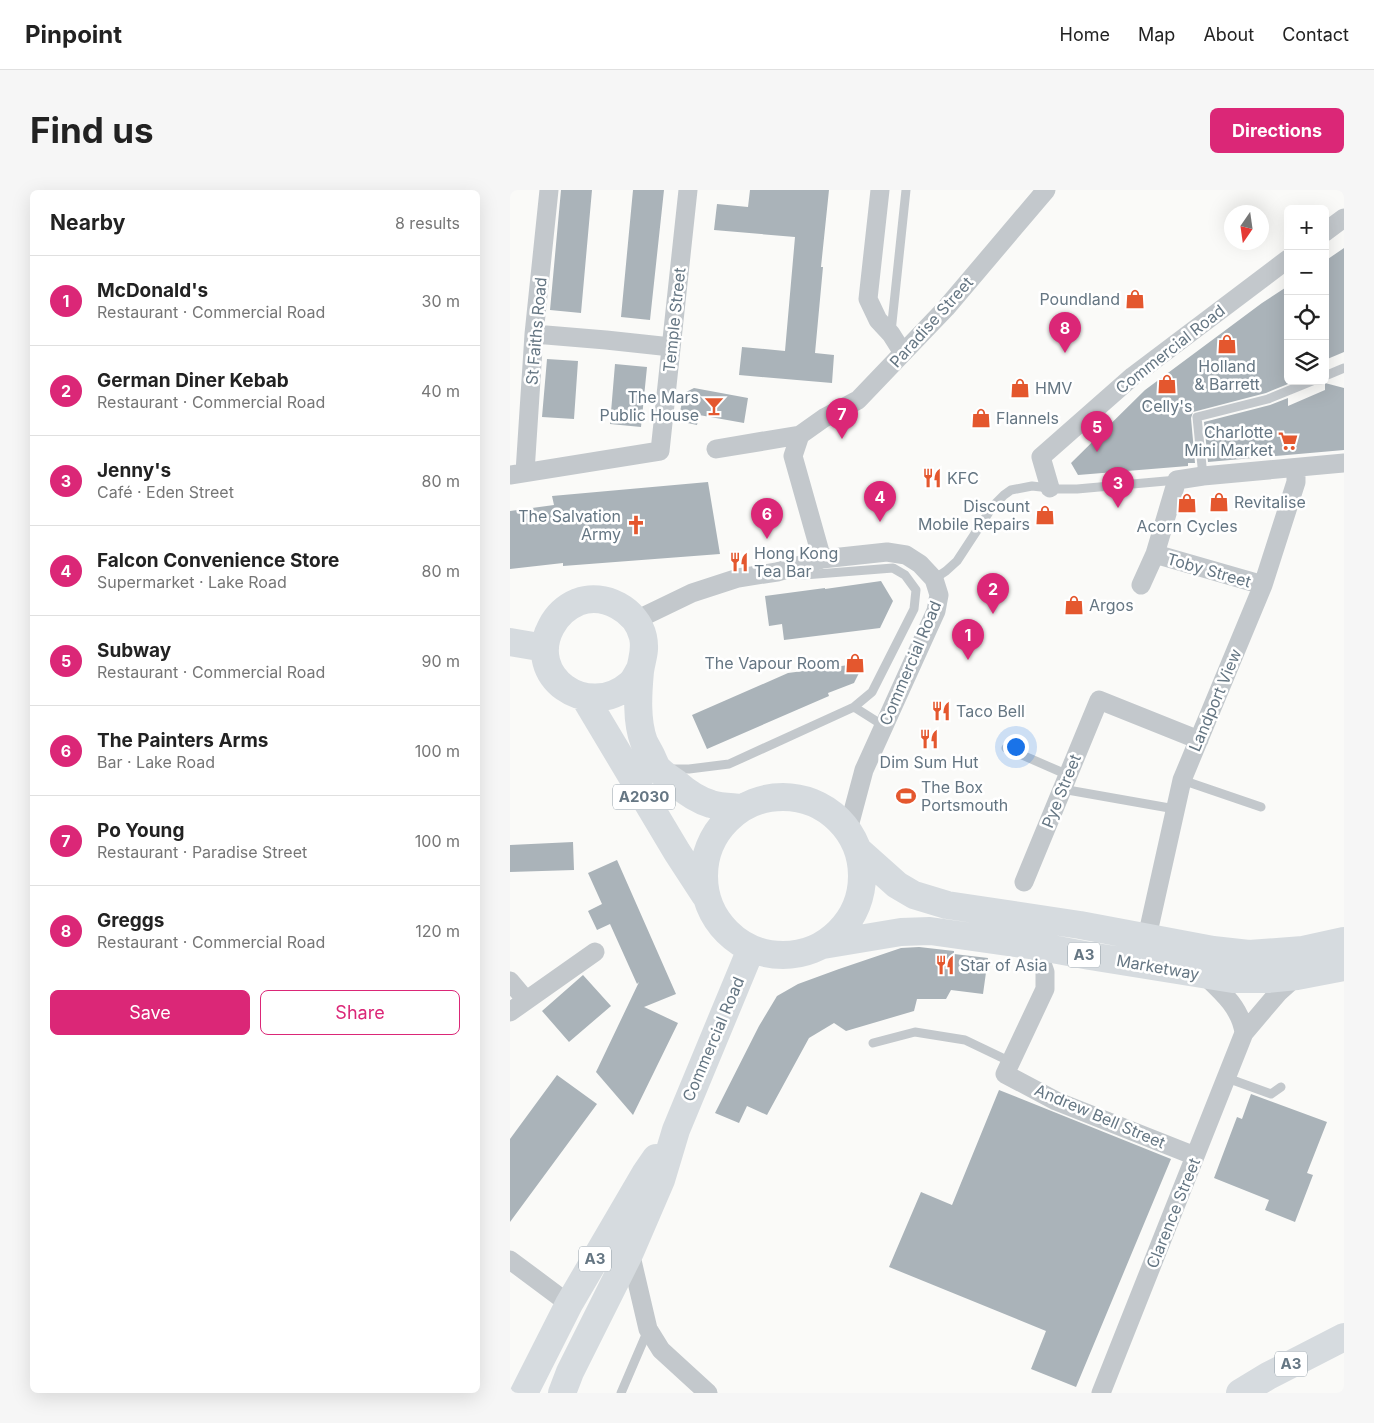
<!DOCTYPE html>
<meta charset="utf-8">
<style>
body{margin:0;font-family:Inter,sans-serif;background:#f6f6f6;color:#222}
.controls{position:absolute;right:15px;top:15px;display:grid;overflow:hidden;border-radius:8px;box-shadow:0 5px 20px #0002}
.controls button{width:45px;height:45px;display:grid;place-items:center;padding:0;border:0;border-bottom:1px solid #e0e0e0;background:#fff;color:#222;font:25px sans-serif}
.compass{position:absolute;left:714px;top:15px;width:45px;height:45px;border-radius:50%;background:#fff;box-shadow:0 5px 20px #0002;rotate:193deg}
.you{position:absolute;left:505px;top:556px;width:18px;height:18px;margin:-12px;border:4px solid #fff;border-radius:50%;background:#1a73e8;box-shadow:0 0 0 8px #1a73e833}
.badge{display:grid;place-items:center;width:32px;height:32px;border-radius:50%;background:#db2777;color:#fff;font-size:16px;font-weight:700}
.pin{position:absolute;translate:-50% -41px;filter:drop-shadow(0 1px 2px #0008)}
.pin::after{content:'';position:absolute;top:26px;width:18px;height:15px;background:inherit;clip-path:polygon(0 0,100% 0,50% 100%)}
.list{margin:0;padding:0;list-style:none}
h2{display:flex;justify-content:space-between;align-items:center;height:65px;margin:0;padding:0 20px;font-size:21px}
h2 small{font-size:16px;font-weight:400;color:#767676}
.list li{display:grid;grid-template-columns:32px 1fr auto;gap:15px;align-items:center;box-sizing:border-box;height:90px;padding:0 20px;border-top:1px solid #e0e0e0}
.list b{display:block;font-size:19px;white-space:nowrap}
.list p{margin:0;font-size:16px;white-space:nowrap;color:#767676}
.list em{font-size:16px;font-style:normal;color:#767676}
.actions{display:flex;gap:10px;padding:15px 20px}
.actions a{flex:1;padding:11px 0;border:1px solid #db2777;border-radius:8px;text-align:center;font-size:18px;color:#db2777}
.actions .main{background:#db2777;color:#fff}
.icon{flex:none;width:28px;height:28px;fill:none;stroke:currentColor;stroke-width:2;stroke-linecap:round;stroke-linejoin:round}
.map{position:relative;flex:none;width:834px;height:1203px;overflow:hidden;border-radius:8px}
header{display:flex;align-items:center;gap:30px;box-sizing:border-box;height:70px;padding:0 25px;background:#fff;border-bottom:1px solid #e0e0e0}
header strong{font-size:24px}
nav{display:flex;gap:28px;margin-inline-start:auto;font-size:18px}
.intro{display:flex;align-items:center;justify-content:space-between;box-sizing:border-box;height:120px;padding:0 30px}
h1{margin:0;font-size:35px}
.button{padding:12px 22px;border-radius:8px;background:#db2777;color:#fff;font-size:18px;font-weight:700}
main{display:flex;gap:30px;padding:0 30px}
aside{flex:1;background:#fff;border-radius:8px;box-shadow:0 5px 20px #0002}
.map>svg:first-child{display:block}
.building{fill:#aab3b9}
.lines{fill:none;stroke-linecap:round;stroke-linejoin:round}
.lane{stroke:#c3c8cc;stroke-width:9}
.street{stroke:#c3c8cc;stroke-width:19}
.primary{stroke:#d6dbdf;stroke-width:28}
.labels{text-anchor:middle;stroke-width:5;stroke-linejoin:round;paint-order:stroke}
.shield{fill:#fff;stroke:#939fa8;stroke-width:1}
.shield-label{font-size:15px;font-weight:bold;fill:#657683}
.poi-label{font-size:16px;fill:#657683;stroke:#fff;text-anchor:start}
.street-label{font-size:16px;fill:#657683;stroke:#fff}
</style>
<header>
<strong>Pinpoint</strong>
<nav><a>Home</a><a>Map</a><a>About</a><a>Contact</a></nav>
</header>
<div class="intro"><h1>Find us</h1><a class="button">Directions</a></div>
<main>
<aside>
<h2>Nearby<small>8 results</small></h2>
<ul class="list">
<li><span class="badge">1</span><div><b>McDonald's</b><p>Restaurant · Commercial Road</p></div><em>30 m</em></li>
<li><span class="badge">2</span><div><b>German Diner Kebab</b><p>Restaurant · Commercial Road</p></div><em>40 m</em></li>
<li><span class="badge">3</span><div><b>Jenny's</b><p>Café · Eden Street</p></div><em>80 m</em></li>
<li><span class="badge">4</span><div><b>Falcon Convenience Store</b><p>Supermarket · Lake Road</p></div><em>80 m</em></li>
<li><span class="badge">5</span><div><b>Subway</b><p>Restaurant · Commercial Road</p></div><em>90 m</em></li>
<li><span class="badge">6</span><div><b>The Painters Arms</b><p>Bar · Lake Road</p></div><em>100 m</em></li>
<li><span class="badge">7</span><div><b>Po Young</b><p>Restaurant · Paradise Street</p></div><em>100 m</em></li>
<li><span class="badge">8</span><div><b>Greggs</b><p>Restaurant · Commercial Road</p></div><em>120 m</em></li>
</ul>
<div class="actions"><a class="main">Save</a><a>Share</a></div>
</aside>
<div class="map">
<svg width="834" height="1203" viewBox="0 0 834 1203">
<rect width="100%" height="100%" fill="#fafaf8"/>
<path class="building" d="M51,0H82L71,123L40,120Z
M123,0H154L140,130L111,127Z
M240,0H319L311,77H313L305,163L324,165L322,193L229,185L232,157L275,161L285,47L204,40L207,14L238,17Z
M834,58V162L815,170V71Z
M778,96V194L756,203L683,222L681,228L685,273H678V276L568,285L561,273L635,200L752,113Z
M37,169L68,171L64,229L32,227Z
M105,174L137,177L131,237L100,234Z
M815,193L834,198V260L698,272L694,232L760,215L778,208V216L815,200Z
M184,198L238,208L234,233L189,225L187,235L168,231L174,203Z
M198,292L210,364L53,376V373L0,379V321L44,315L42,306Z
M371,391L383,411L370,438L274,450L272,434L259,436L255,406L315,398V399Z
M354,473L344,493L318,503L319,506L197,559L182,525L278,483Z
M63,652L64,680L0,682V655Z
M107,670L166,804L134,817L168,833L123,925L86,882L129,792L127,794L100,734L87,740L78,721L92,714L78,683Z
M409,757L444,761V764L478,768L473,804L441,800L436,809H407L404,821L336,841L324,833L299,848L257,925L237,916L229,933L205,923L249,836L267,806L288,794L329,779L391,758Z
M73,785L101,816L59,852L32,821Z
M47,885L87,914L0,1032V949Z
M489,900L661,969L566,1197L521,1179L536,1141L379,1077L411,1002L442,1015Z
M741,904L817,932L797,983L803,985L785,1032L755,1020L759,1010L704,988L727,927L732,929Z"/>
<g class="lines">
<path class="lane" d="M381,142L396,0
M815,186L834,178
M693,286L687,227L758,209L802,191
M424,389L436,381L447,371L483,316L494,305L501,300L522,296L549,299H567L667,290
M344,517L374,536
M496,558L558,585
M159,579H179L219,574L344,517L362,502L404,419L406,400L395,385L383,378L294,385L280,384
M672,590L751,617
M552,599L665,619
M363,853L405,842L455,850L501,872
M717,888L761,904L771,897
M111,1203L138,1140"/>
<path class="street" d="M370,0L358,109L368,130L381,144L393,163
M815,42L834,28
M24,144L96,150L161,157
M290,245L283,266L312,369
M206,259L290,245L314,228L348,210L436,118L536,0
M15,282L24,144L39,0
M0,285L150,261L178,0
M540,298L531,267L623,186L778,69
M645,364L753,395
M631,395L645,364L667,290L693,286L834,273
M126,430L182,403L228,388L267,382L312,369L377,362L396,365L410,374L424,389L429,405L426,421L354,580L338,640
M514,692L589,510L689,550
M637,747L672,590L753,395L786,292V278
M526,756L535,782V799L495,884L546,911L685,966
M694,785C711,801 731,818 734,843
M0,791L16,810
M0,822L85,762
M120,1062L138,1139L151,1160L198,1203
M0,1070L59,1114
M591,1203L734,843L768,803L787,786"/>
<path class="primary" d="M0,452L35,458
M130,479C127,484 124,491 120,494C77,531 15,486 41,437C47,425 56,417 68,412C94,402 127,420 133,447C136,461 132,468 130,481C128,503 126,531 134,552C136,556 139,561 141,565C143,569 145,575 148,579C153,584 160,589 166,593C176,602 188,610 201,614C210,617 222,617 231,618
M75,508L167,662L195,705
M194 686a79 79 0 1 1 158 0a79 79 0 1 1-158 0Z
M350,662L387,695L404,705L437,715L570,735L703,760L739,764L793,760L834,751
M313,755L391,742L420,741L526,756L580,766L723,789H758L787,786L834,777
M14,1203L59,1114L135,984L146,968
M52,1203L60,1182L120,1062L151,990L166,940L241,759
M730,1203L758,1186L834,1147"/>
</g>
<defs>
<symbol id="shop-bare" viewBox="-9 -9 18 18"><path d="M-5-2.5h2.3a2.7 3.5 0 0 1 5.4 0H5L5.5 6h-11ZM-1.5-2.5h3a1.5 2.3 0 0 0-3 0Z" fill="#e4572e" stroke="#fff" stroke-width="2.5" paint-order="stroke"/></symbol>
<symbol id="bar-bare" viewBox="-9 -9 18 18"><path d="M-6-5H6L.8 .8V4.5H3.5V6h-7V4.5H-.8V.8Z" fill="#e4572e" stroke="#fff" stroke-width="2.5" paint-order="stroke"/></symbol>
<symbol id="supermarket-bare" viewBox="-9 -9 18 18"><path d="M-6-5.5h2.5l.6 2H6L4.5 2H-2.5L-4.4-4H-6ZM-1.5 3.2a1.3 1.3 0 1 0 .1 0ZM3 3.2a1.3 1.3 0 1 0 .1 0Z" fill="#e4572e" stroke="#fff" stroke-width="2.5" paint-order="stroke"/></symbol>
<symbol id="restaurant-bare" viewBox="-9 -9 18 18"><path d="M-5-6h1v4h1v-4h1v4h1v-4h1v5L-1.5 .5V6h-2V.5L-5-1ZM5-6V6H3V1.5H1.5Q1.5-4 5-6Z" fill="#e4572e" stroke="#fff" stroke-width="2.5" paint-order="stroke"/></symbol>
<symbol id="church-bare" viewBox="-9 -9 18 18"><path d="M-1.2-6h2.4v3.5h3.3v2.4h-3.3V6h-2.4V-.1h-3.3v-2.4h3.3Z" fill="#e4572e" stroke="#fff" stroke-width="2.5" paint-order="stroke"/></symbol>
<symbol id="stadium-bare" viewBox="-9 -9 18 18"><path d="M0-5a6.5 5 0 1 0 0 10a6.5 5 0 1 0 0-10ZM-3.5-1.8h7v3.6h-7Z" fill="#e4572e" stroke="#fff" stroke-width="2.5" paint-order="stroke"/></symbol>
</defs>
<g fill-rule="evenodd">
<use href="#shop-bare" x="611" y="95" width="28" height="28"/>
<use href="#shop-bare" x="703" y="140" width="28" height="28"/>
<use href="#shop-bare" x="643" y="180" width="28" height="28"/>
<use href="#shop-bare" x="496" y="184" width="28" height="28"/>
<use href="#bar-bare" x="190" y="202" width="28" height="28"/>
<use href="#shop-bare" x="457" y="214" width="28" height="28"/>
<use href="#supermarket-bare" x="764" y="237" width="28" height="28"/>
<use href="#restaurant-bare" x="408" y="274" width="28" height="28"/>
<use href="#shop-bare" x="695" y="298" width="28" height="28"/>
<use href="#shop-bare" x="663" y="299" width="28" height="28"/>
<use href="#shop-bare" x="521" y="311" width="28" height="28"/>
<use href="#church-bare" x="112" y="321" width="28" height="28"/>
<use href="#restaurant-bare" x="215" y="358" width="28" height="28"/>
<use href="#shop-bare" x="550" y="401" width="28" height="28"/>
<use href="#shop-bare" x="331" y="459" width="28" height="28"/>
<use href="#restaurant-bare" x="417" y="507" width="28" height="28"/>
<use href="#restaurant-bare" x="405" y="535" width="28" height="28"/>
<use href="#stadium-bare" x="382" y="592" width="28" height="28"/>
<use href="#restaurant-bare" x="421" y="761" width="28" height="28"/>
</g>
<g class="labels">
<g class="shield">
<rect x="103" y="594.5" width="62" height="25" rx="4"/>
<rect x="558" y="752.5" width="32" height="25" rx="4"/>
<rect x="69" y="1056.5" width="32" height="25" rx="4"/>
<rect x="765" y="1161.5" width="32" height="25" rx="4"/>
</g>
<g class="shield-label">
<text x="134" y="612">A2030</text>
<text x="574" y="770">A3</text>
<text x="85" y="1074">A3</text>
<text x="781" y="1179">A3</text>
</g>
<g class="poi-label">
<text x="610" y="115" text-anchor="end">Poundland</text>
<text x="717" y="182" text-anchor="middle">Holland<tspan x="717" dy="18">&amp; Barrett</tspan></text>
<text x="525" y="204">HMV</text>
<text x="189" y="213" text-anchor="end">The Mars<tspan x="189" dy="18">Public House</tspan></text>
<text x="657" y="222" text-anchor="middle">Celly's</text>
<text x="486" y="234">Flannels</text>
<text x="763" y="248" text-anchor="end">Charlotte<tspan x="763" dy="18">Mini Market</tspan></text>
<text x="437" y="294">KFC</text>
<text x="724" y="318">Revitalise</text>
<text x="520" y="322" text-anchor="end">Discount<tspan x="520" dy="18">Mobile Repairs</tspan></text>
<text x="111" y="332" text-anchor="end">The Salvation<tspan x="111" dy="18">Army</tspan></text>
<text x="677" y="342" text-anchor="middle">Acorn Cycles</text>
<text x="244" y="369">Hong Kong<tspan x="244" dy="18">Tea Bar</tspan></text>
<text x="579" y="421">Argos</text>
<text x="330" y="479" text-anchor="end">The Vapour Room</text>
<text x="446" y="527">Taco Bell</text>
<text x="419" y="578" text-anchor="middle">Dim Sum Hut</text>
<text x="411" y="603">The Box<tspan x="411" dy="18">Portsmouth</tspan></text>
<text x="450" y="781">Star of Asia</text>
</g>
<g class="street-label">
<text transform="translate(164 130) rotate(-84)" y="6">Temple Street</text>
<text transform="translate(421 132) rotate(-48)" y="6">Paradise Street</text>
<text transform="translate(26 141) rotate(-85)" y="6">St Faiths Road</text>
<text transform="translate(660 159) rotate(-38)" y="6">Commercial Road</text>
<text transform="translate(699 380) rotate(16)" y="6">Toby Street</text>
<text transform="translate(400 473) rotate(-67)" y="6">Commercial Road</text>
<text transform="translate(705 510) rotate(-67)" y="6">Landport View</text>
<text transform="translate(551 601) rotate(-68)" y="6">Pye Street</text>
<text transform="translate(648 777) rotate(10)" y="6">Marketway</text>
<text transform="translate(203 849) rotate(-67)" y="6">Commercial Road</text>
<text transform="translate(590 926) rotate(23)" y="6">Andrew Bell Street</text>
<text transform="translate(663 1023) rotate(-68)" y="6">Clarence Street</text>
</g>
</g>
</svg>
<div class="controls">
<button>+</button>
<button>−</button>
<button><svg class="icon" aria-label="locate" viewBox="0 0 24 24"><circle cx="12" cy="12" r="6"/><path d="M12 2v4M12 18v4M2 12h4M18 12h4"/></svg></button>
<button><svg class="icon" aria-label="layers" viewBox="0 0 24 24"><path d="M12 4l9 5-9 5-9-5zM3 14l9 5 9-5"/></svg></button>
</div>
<svg class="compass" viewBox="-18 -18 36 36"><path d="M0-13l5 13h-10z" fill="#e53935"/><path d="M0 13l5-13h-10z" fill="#767676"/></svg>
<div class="you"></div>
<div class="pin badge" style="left:458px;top:470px">1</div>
<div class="pin badge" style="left:483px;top:424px">2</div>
<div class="pin badge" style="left:608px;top:318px">3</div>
<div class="pin badge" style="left:370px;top:332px">4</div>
<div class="pin badge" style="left:587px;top:262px">5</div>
<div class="pin badge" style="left:257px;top:349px">6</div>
<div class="pin badge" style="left:332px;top:249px">7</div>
<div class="pin badge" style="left:555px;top:163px">8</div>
</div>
</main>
